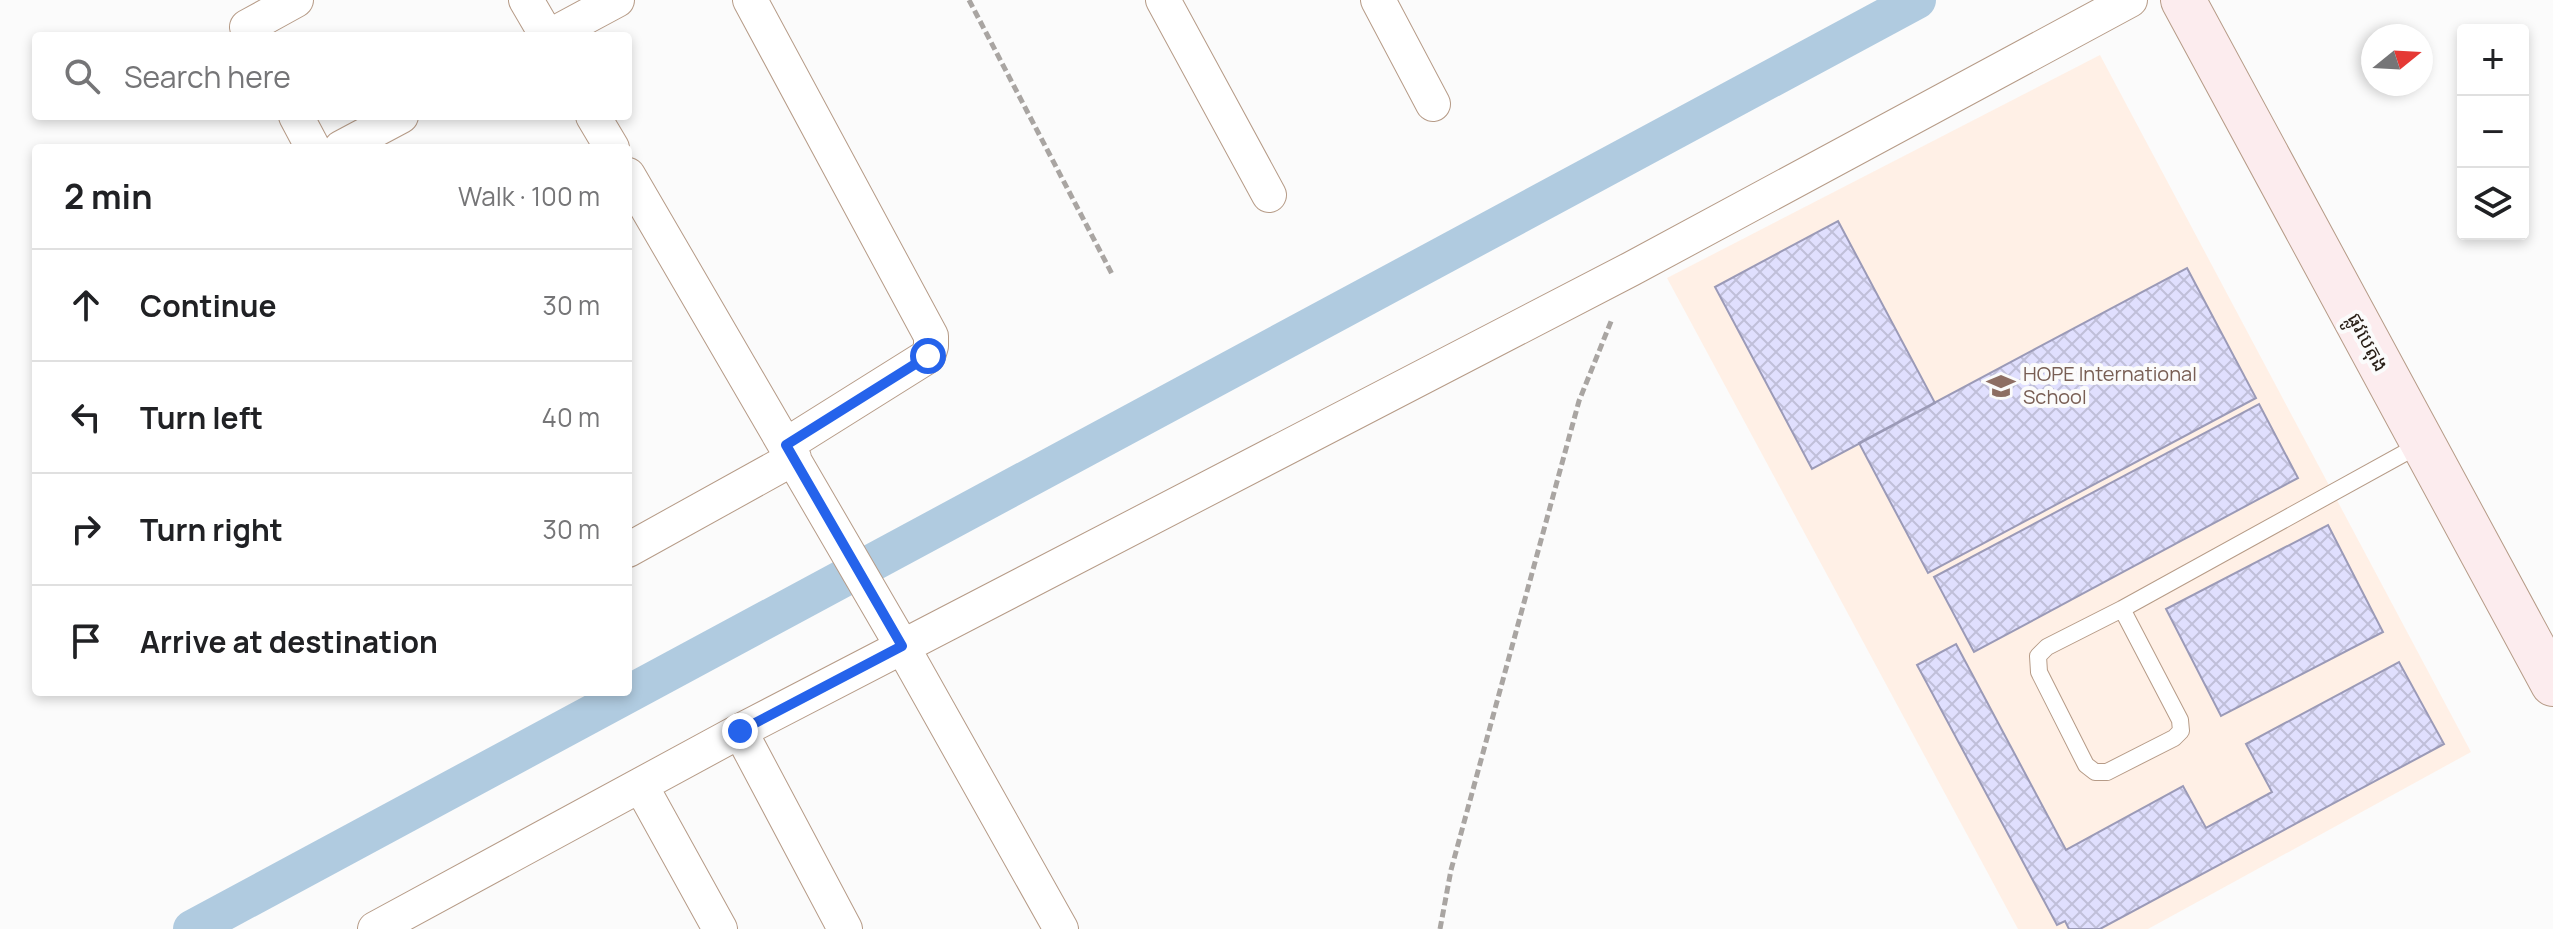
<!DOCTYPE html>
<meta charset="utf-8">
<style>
body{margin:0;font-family:Manrope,"Noto Sans Khmer",sans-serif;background:#f2f2f2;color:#202124}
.controls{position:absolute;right:24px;top:24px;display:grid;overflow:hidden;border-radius:8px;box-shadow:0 4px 12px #0003}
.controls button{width:72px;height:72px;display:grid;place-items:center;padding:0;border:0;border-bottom:2px solid #e0e0e0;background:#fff;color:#202124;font:40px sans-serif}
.compass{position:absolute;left:2361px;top:24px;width:72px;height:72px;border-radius:50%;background:#fff;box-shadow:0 4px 12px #0003;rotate:72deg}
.stop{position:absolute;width:24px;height:24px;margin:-18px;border:6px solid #2563eb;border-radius:50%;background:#fff}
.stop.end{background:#2563eb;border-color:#fff;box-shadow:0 2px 8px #0008}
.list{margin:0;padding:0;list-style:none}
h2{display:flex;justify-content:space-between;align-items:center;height:104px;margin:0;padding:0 32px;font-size:34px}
h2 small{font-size:26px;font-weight:400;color:#757577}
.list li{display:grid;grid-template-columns:52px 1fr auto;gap:24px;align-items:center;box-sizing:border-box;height:112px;padding:0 32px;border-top:2px solid #e0e0e0}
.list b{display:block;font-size:30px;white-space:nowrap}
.list em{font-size:26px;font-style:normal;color:#757577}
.icon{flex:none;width:44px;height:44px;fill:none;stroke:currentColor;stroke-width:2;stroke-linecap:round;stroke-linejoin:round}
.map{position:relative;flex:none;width:2553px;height:929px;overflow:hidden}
.search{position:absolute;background:#fff;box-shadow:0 4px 12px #0003;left:32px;top:32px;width:600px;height:88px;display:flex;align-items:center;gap:20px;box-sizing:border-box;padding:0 28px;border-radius:8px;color:#757577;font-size:30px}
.panel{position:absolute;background:#fff;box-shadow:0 4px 12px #0003;left:32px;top:144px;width:600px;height:552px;border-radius:8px}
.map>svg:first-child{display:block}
.built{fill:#fff0e6}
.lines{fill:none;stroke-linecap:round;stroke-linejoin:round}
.canal{stroke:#b0cbe0;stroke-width:38}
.building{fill:url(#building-cross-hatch);stroke:#9b9ab7;stroke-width:2}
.lane-casing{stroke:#b69b87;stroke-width:18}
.street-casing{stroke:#b69b87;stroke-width:36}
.secondary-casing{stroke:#b69b87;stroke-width:46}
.path{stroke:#a9a5a2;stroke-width:5;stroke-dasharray:8 4;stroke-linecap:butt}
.lane{stroke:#fff;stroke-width:16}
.street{stroke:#fff;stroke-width:34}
.secondary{stroke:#fcecee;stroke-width:44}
.route{stroke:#2563eb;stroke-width:10}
.labels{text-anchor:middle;stroke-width:8;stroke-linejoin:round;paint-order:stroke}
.street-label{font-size:20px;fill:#281e16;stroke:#fbfbfb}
.education-label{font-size:20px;fill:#785e54;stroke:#fbfbfb;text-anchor:start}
</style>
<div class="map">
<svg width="2553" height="929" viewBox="0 0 2553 929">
<defs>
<pattern id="building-cross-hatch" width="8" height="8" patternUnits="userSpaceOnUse" patternTransform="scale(2)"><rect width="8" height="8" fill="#e0dffe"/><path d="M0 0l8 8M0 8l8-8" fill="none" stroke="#c0bfd9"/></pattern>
</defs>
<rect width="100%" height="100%" fill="#fbfbfb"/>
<path class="built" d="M2100,55L2471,752L2148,929H2018L1667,278Z"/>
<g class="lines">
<path class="canal" d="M192,929L1917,0"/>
</g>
<path class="building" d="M1838,221L1935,403L1812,469L1715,287Z
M2187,268L2256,398L1928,573L1859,443Z
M2259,404L2298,478L1974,652L1934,577Z
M2328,525L2383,632L2221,716L2166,609Z
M1956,644L2066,850L2183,786L2206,828L2272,792L2246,744L2399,662L2444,744L2100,929H2069L2065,921L2057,925L1917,665Z"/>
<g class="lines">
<defs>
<path id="lane" d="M2122,609L2180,720L2181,731L2174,738L2107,772H2095L2086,765L2039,672L2038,656L2047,647L2122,609L2421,444"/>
<path id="street" d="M526,0L547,36
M750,0L931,336V346L928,356L786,445
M1163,0L1269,195
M1378,0L1433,104
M247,27L296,0
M550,36L617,0
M296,116L313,148
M593,116L612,148
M341,148L401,116
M628,175L902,646L1061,929
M628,550L794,458
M740,731L845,929
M641,786L720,929
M375,929L740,731L1631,269L2130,0"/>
<path id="secondary" d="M2183,0L2553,684"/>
</defs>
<use href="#lane" class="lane-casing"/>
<use href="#street" class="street-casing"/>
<use href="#secondary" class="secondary-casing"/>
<path class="path" d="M969,0L1112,274
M1440,929L1451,870L1579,401L1612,319"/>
<use href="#lane" class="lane"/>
<use href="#street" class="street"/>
<use href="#secondary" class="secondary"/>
</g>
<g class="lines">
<path class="route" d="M740,731L902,646L786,445L928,356"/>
</g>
<defs>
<symbol id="school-bare" viewBox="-9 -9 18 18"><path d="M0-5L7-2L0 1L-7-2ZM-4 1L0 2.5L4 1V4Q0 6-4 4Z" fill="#8d6e63" stroke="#fbfbfb" stroke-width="2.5" paint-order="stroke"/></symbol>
</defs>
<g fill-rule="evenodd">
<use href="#school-bare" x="1981" y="366" width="40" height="40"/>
</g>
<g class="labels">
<g class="street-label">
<text transform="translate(2368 342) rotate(62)" y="7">ផ្លូវបេតុង</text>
</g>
<g class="education-label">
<text x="2023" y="381">HOPE International<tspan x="2023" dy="23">School</tspan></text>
</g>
</g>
</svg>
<div class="controls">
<button>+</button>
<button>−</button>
<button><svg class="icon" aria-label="layers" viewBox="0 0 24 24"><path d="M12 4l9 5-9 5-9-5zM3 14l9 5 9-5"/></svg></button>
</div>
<svg class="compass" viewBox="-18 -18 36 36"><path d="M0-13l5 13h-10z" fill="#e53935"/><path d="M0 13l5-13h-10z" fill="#757577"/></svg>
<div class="stop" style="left:928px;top:356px"></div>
<div class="stop end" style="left:740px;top:731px"></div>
<div class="search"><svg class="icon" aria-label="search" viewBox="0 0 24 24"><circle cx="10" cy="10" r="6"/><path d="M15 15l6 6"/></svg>Search here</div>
<section class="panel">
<h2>2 min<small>Walk · 100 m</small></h2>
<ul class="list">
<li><svg class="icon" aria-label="ahead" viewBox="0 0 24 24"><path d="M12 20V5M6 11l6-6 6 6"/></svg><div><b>Continue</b></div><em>30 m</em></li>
<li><svg class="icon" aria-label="left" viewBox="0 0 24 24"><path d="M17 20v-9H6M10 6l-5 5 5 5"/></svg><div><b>Turn left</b></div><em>40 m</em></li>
<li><svg class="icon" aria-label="right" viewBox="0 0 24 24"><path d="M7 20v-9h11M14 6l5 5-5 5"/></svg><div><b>Turn right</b></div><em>30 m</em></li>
<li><svg class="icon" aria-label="arrive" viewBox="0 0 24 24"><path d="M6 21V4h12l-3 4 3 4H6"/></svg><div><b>Arrive at destination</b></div></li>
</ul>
</section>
</div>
